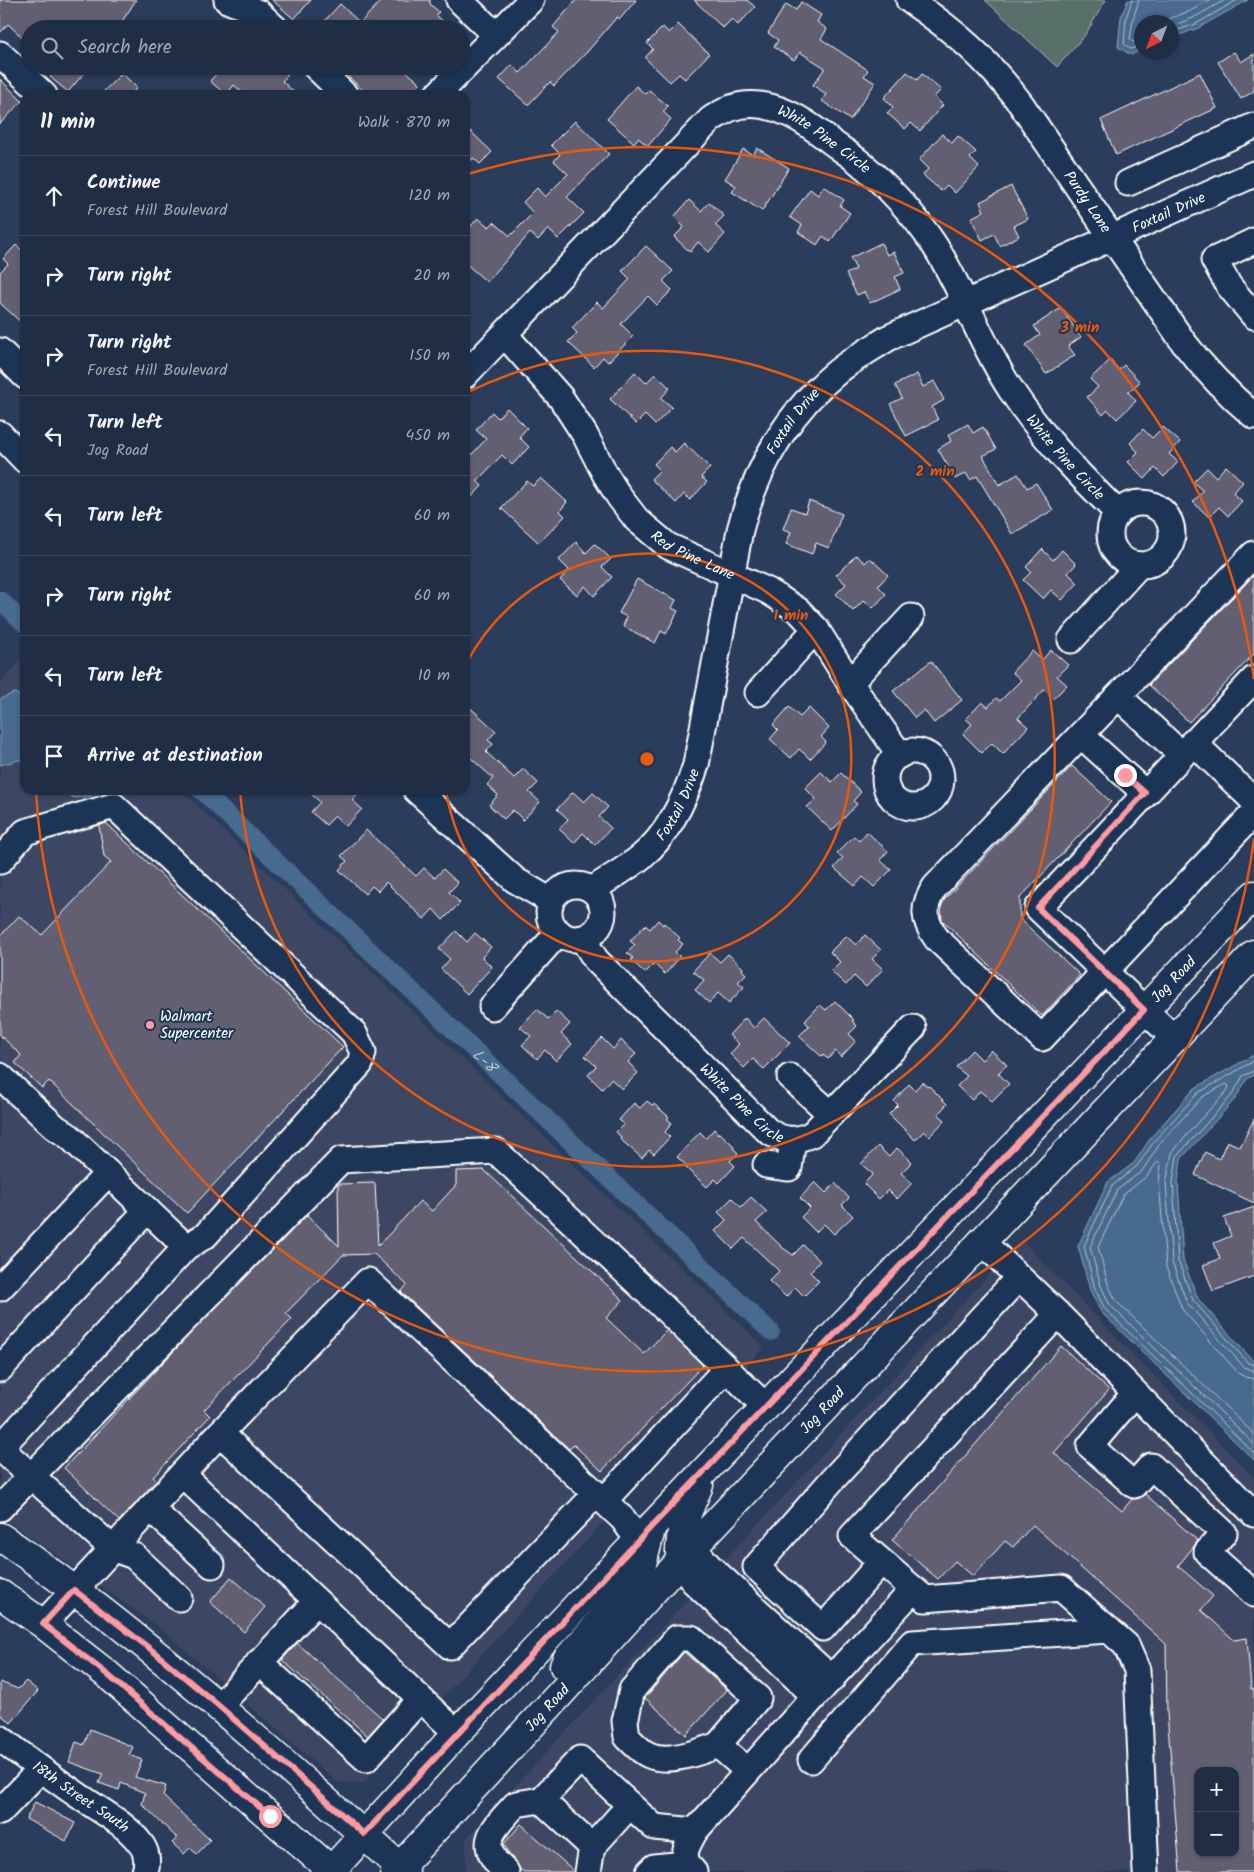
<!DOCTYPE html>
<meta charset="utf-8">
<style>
body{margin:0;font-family:Kalam,sans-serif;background:#2d3a50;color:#f1f3f6}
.controls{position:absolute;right:15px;bottom:15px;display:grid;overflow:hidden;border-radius:10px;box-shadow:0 1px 4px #0004}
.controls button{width:45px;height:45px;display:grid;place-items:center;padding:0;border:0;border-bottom:1px solid #3d4a5e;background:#202e45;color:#f1f3f6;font:25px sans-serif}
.compass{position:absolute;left:1134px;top:15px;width:45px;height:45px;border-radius:50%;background:#202e45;box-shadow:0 1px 4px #0004;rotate:222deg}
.stop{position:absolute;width:15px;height:15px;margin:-11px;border:4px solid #ff9aa2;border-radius:50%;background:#fff}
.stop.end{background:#ff9aa2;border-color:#fff;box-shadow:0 1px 5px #0008}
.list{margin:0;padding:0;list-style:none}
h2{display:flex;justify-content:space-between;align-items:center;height:65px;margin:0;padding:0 20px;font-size:21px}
h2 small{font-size:16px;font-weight:400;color:#a2a8b3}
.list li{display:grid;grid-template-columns:32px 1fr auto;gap:15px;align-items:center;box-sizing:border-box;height:80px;padding:0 20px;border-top:1px solid #3d4a5e}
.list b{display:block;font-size:19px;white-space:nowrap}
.list p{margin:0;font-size:16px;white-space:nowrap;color:#a2a8b3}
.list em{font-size:16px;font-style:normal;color:#a2a8b3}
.icon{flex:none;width:28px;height:28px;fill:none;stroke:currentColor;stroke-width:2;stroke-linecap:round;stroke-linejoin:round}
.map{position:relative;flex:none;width:1254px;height:1872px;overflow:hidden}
.search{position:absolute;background:#202e45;box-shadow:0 1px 4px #0004;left:20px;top:20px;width:450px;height:55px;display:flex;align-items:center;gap:12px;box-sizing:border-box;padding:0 18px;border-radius:28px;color:#a2a8b3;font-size:19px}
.panel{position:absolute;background:#202e45;box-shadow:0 1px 4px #0004;left:20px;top:90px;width:450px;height:705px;border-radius:15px}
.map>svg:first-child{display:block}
.built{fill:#3c4763;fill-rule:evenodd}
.green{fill:#586f6b;stroke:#acb7b5}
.water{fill:#466b8e;stroke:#90a6bb}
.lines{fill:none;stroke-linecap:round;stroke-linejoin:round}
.shore{stroke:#b5c4d2;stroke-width:1}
.canal{stroke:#466b8e;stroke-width:18}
.building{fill:#645f72;stroke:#fff;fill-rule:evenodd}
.minor-casing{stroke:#fff;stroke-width:29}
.major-casing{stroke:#fff;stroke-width:31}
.minor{stroke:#1d3557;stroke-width:25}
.major{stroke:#1d3557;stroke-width:28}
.route{stroke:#ff9aa2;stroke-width:6}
.ring{fill:none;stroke:#e8590c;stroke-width:2.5}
.poi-dot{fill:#ff9aa2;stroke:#1d3557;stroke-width:2}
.labels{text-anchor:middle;stroke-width:4;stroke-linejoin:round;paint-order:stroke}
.street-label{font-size:15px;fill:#fff;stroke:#1d3557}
.poi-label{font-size:15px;fill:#fff;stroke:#1d3557;text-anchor:start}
.water-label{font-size:16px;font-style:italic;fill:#b5c4d2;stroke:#1d3557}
.centre{fill:#e8590c;stroke:#1d3557;stroke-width:2.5}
.ring-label{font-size:15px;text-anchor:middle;font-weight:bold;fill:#e8590c;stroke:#1d3557;stroke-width:4;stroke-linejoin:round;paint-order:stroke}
</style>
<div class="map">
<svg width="1254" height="1872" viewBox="0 0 1254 1872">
<rect width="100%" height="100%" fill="#2b3d5c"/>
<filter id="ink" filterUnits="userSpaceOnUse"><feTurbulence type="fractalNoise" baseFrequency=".02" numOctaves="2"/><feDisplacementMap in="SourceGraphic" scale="10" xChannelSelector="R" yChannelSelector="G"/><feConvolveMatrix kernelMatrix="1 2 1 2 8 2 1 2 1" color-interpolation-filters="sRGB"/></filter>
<g filter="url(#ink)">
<path class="built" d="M25,656V790H181L764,1347L364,1783L337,1782L160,1628L0,1515V683Z
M1021,1240L1254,1478V1872H466V1839ZM1198,1771H1235V1853H1198Z"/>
<path class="green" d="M985,0H1106L1085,35L1057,67Z"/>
<path class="water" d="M1128,0H1248L1198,28L1172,38V22H1142L1141,50L1131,55L1118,47L1121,17Z
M14,693L25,698V761L22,759L0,765V699Z
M62,790H97L91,796L74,798Z
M1254,1055V1075L1247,1079L1236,1098L1181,1159L1178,1182L1183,1260L1198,1299L1254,1362V1460L1101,1312L1090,1290L1078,1246L1108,1182L1134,1163L1152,1136L1195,1088Z"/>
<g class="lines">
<path class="shore" d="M1132,0L1126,18L1124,44L1131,49L1142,46
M1139,0L1133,19L1130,39L1133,42L1142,40
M1161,22L1190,11L1210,0
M1172,26L1193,18L1225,0
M1172,32L1196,24L1237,0
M1254,1061L1198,1093L1156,1139L1137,1166L1112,1186L1084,1246L1095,1289L1105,1309L1254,1453
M1254,1071L1243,1076L1232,1095L1177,1156L1173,1182L1178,1261L1193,1300L1248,1363L1254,1365
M1254,1371L1244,1367L1187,1303L1172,1262L1166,1183L1172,1153L1197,1123L1227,1091L1229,1086L1226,1084L1202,1097L1161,1142L1142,1171L1117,1190L1090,1247L1101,1286L1110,1305L1254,1444
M1254,1379L1245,1377L1238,1373L1182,1309L1166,1267L1159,1182L1161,1164L1158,1161L1147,1176L1123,1195L1098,1247L1108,1284L1116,1301L1254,1434"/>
<g class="canal">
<path d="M0,600L25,624"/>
<path id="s1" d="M201,790L771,1332"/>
</g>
</g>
<path class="building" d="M0,0H136L117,29H29V44L8,24L0,33Z
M272,0H311L294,19Z
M382,0H430V4L439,12L436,15L452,29H317L340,4L360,23Z
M576,0H636L620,19L617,17L587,52L554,86L550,82L528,105L499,79L512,65L520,73L559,32L553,27Z
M694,0H747L755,7L738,25L732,19L723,28Z
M801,2L821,15L817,22L827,29L821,39L868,70L864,76L875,83L850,120L822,101L826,94L813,85L825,68L800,52L794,60L774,47L778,40L768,33L786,4L796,10Z
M678,24L709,54L685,79L679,74L670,82L645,58L653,49L647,43L663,27L669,33Z
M1234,52L1241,62L1254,54V91L1241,99L1218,62Z
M59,66H90L68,92L50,77Z
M223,66H279L288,75L282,81L297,95H245L234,85L226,95L210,81Z
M337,66H400L420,83L409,95H368Z
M907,72L917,80L922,74L941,90L934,97L943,105L920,131L911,123L905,129L887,113L893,107L884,98Z
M122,73L137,88L130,95H100Z
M1200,73L1217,108L1116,155L1101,120Z
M0,79L22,101L0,124Z
M636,86L645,94L649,90L668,106L663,112L671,119L648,146L638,138L634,143L607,119Z
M575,121L609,154L567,197L584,213L558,239L548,229L538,240L530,233L487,282L465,263V233L478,218L489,227L494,222L510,236L533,213L523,202L537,188L545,197L568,174L554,161L560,154L551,145Z
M465,126L492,152L480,164L473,158L465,168Z
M942,134L952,143L958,136L976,152L970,158L979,167L955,193L947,185L941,191L923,175L928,169L919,160Z
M757,148L789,168L762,211L732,192L736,186L725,179L743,149L753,155Z
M824,186L844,200L840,206L850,213L830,242L823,236L817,245L798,232L802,225L790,217L810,189L818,195Z
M1011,186L1028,219L1014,226L1019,236L1000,246L994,234L982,240L971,218L984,211L980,202Z
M689,200L701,211L709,202L724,216L715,225L725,234L709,252L698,242L690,252L674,237L684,227L674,217Z
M881,243L887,255L894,252L904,273L895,277L900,289L870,303L864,292L857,295L846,274L856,269L850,258Z
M16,245L25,253V326L0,303V272L8,264L3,259Z
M646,246L673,271L663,281L672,290L657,305L648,296L621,324L633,336L608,362L603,357L594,367L568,342L577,333L572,328L597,302L603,308L630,279L622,271Z
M1061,308L1081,337L1068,346L1075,355L1046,374L1026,345L1040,335L1034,326Z
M1110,360L1119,370L1124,365L1140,382L1128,392L1136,401L1117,419L1108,410L1103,415L1087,397L1098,387L1090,379Z
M635,372L646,383L655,374L670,388L661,398L672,407L655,425L645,415L636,424L610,399Z
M917,374L923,387L934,381L944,400L932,407L938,420L906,436L890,404L902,398L895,385Z
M507,408L527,428L519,437L529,447L512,465L502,455L477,481L482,486L465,504V462L486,439L476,430L492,412L498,418Z
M968,424L973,433L983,427L996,449L983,456L999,485L1018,474L1027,488L1036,483L1053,510L1012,534L977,476L970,480L966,473L955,479L938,449L951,441L948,435Z
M1163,427L1180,442L1169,454L1178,462L1164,477L1155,468L1145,479L1128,462L1138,452L1130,443L1143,429L1152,438Z
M684,443L710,468L701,477L707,482L690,500L684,494L676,503L651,479L660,470L654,464L670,447L675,452Z
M1226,466L1243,482L1233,493L1242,501L1228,516L1219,507L1209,517L1193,502L1203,491L1193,482L1207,468L1216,477Z
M541,478L567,502L560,511L565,516L539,543L501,508L527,481L533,486Z
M809,501L842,514L829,548L816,543L812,554L786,544L791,532L783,529L791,508L805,513Z
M576,542L586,553L595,544L611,559L602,567L612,577L594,596L585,586L577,595L560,580L569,570L559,560Z
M1042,549L1053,560L1062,550L1076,564L1068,573L1078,583L1062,600L1051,590L1043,599L1023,580L1031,572L1026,567Z
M856,555L865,563L870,558L888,575L878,586L886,594L873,608L864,600L853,611L836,594L846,584L836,575Z
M1254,575V654L1189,722L1149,685Z
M637,579L676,600L672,608L678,611L666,634L661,631L655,643L623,626L627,617L619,613Z
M1051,650L1068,665L1057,676L1067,685L1053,699L1044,690L1018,718L1028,727L1003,754L992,743L982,753L963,734L972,724L966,719L982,702L988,707L996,698L1000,701L1021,680L1012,672L1032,651L1042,660Z
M931,661L962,700L934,723L924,710L915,718L893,691Z
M465,703L496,731L488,740L493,744L486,752L514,778L523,769L538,783L529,792L540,802L523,820L513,810L504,819L489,805L498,795L487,785L493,778L465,753Z
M789,707L800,717L809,708L829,728L821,737L826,742L810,759L799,749L791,758L770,739L778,730L773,725Z
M1072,766L1111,802L1020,898V919L1080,975L1042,1016L942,920L941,907L945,899Z
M821,772L832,782L841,773L861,792L853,801L857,804L832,831L807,807L816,799L805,788Z
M307,790H361L352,800L362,809L346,826L335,816L326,825L311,812L320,802Z
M573,792L584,802L593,793L608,807L599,817L611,828L595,845L583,833L574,843L559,829L568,819L557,809Z
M106,823L343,1047L187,1213L49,1081L42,1088L15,1063L21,1055L0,1035V936L19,916L42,935L111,862L104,856L99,826Z
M366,830L416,876L424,868L435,878L443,869L458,883L449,892L460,903L443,920L433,909L424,919L386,882L378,891L372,886L365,894L339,870L347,861L341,856Z
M867,832L888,851L880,860L891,870L874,887L863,877L855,886L834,868L843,858L837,853L854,836L859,841Z
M658,920L663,925L664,923L680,938L678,940L683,944L675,952L680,957L665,974L654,964L645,973L631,960L633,958L627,953L635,945L630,941L645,925L650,929Z
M456,931L467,942L475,933L491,947L482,957L492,967L467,994L441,969L450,959L439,949Z
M865,935L881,950L872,959L883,969L866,987L854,976L846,985L831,971L840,962L830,952L846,936L856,945Z
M710,953L720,962L728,954L743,968L742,970L746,974L738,982L744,987L729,1003L718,993L709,1003L695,990L704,980L693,971Z
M835,1001L854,1020L852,1021L857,1026L849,1034L856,1041L841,1057L835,1051L828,1059L823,1055L821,1056L799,1036L809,1026L805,1021L820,1005L826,1010Z
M537,1009L548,1019L556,1011L570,1024L561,1034L572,1044L556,1061L545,1050L537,1059L522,1045L531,1036L520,1027Z
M745,1018L754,1028L764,1018L790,1043L764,1069L753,1059L744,1068L730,1054L739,1044L729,1035Z
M602,1038L613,1049L621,1040L636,1054L628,1062L638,1073L622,1089L611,1079L602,1089L588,1075L596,1066L585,1056Z
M972,1050L982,1060L991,1050L1007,1065L998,1073L1009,1084L992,1101L980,1091L972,1100L957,1086L967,1076L956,1067Z
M922,1082L928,1087L929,1086L947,1104L938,1114L945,1120L930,1136L924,1131L915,1140L889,1114L898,1105L894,1101L909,1084L915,1090Z
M647,1101L652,1105L654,1104L669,1117L667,1119L672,1123L665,1132L670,1137L654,1154L649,1150L642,1158L620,1139L621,1137L616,1132L624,1124L619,1120L634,1103L640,1108Z
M1254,1119V1203L1195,1175L1205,1152L1219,1159L1227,1141L1240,1147Z
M714,1129L718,1134L719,1132L734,1146L733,1148L738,1153L730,1161L735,1166L719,1183L715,1179L707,1187L686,1168L687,1166L677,1157L700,1132L706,1138Z
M878,1146L889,1157L897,1148L912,1162L901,1173L912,1183L897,1199L888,1190L879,1199L864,1184L873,1174L861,1164Z
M484,1170L623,1300L606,1318L644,1354L667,1330L703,1365L602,1471L574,1445L569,1449L401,1292L407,1285L374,1254L343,1255L286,1313L292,1319L204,1410L210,1416L153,1477L157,1480L119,1521L64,1468L189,1335L307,1215L339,1246L338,1184L375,1183L378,1246L420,1201L432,1211L456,1185V1171Z
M815,1182L826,1193L835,1183L849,1198L842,1205L853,1216L834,1234L824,1224L816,1232L801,1217L810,1208L800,1198Z
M751,1197L767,1212L756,1222L783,1248L793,1255L803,1245L820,1261L810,1272L819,1281L804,1296L795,1287L786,1297L769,1281L779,1271L744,1238L733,1249L715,1231L726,1220L718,1212L732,1198L741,1207Z
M1254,1207V1276L1213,1291L1203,1265L1220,1259L1214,1243L1231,1236L1224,1218Z
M1061,1346L1109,1390L1054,1453L1122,1511L1132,1499L1139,1498L1145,1494L1198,1541L1178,1566L1213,1596L1201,1610L1234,1640L1247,1638L1251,1689H1254V1872H1180L1167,1713L1166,1644L1033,1525L1013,1547L1005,1541L973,1576L955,1561L938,1579L892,1540ZM1198,1771H1235V1853H1198Z
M231,1577L265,1607L244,1632L210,1602Z
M297,1643L383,1719L368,1736L282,1660Z
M684,1652L727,1690L686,1735L645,1698Z
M26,1681L38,1691L11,1723L0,1714V1682L18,1689Z
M90,1729L133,1747L129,1755L142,1760L135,1777L166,1786L163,1796L210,1840L197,1854L190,1848L184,1854L172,1843L177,1838L142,1804L145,1793L121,1783L119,1790L99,1783L103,1774L69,1762L76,1742L84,1745Z
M35,1802L75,1823L66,1841L26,1819Z
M521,1824L574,1871V1872H523L520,1869L516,1862L508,1853L504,1844Z"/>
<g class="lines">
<defs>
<g id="minor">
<path d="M227,0L259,13L276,29"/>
<path d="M459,0L496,35"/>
<path id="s2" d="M909,0C955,31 987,59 1021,104L1184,343C1205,370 1228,394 1254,416"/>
<path d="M0,54L44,95"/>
<path d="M315,66L345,95"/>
<path d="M437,95L531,0"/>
<path d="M1128,183L1254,126"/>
<path d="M1254,241L1214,260L1229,286L1254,316"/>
<path id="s3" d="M505,335L561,398L585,435L605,474L620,498L637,520L668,546L768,591L799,611L816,629L850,683L900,755"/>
<path d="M0,351L25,376"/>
<path id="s4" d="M465,375L711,119C718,115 724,111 731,108C765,96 800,117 825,137C836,146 848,153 859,162C887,185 912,212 933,243C963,289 980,343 1011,390C1042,437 1078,474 1118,513"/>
<path d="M0,434L25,460"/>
<circle cx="1141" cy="534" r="31"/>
<path d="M1254,554L935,887C922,906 923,920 937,939L1042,1038L1254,813"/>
<path d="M1071,640L1139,565"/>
<path d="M850,683L911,617"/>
<path d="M758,693L816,629"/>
<path d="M1118,696L1181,754"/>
<path d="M1081,735L1145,793"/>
<path d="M1193,742L1254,801"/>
<circle cx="913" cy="779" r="28"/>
<path d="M416,790L515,880L551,901"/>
<path d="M0,861L25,832L114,806L354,1033L363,1052L360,1064L205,1236L186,1247L0,1448"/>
<circle cx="576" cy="912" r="27"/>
<path id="s5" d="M592,890C608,879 626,869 641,857C669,834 685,799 696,765L740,530C756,469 787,413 837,372C853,359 871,349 888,338L1254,174"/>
<path id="s6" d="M582,938L596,960L768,1131C783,1141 795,1142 812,1134L913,1028"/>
<path d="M492,1007L559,932"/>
<path d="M1174,1038L1038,908L1254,679"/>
<path d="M0,1076L55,1127L70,1137L186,1247"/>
<path d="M790,1077L831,1114"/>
<path d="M766,1165L789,1168L793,1140"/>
<path d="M981,1241L1058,1314L852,1536L925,1599L1061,1588L1126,1645L1137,1670L1146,1872"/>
<path d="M0,1288L108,1173"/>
<path d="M1058,1314L1254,1514"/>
<path d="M0,1369L147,1210"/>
<path d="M1135,1393L1090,1446L1134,1485L1151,1466L1224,1533L1207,1552L1254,1594"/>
<path d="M220,1433L450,1646L596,1494"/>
<path d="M0,1448L112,1548L134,1556L179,1598"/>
<path d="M182,1474L457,1733"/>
<path d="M602,1499L613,1491L726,1369"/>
<path d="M0,1508L341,1160L496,1151L660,1304L766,1407"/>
<path d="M150,1508L212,1565"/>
<path d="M693,1547L708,1565L832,1679"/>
<path d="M680,1561L694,1582L815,1696"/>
<path d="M881,1562L823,1628L756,1567L833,1479L1019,1277"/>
<path d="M43,1624L220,1433L368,1281L623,1519L638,1540"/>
<path d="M259,1662L366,1759L420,1699"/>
<path d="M219,1706L316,1602"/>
<path id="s7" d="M0,1738C27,1759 54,1779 82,1798C101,1811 126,1824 140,1843C147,1851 148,1862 145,1872"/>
<path d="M718,1745L758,1698L691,1638H677L632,1690L625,1721L627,1737C633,1743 641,1752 649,1755C668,1764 700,1752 718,1745L748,1771"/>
<path d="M811,1760L912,1643L1109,1630"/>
<path d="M630,1805L592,1847L541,1800L580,1759L654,1827L695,1831"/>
<path d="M0,1812L40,1770"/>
<path d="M506,1872C474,1844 493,1829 516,1804L541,1800"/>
<path d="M588,1872L592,1847"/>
<path d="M649,1872L654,1867L686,1864"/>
<path d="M694,1872C679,1856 686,1848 695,1831L815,1696L913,1590"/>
</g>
<g id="major">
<path d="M0,1537C34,1559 66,1584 98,1608C205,1691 305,1782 405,1872"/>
<path d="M680,1561C679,1528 686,1515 699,1485"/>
<path d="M0,1594L43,1624L108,1675L333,1872"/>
<path d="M564,1666L567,1659L638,1579L652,1526"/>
<path id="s8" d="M330,1872L457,1733L652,1526L1254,895"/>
<path id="s9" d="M395,1872L550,1705L693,1547L1254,954"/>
</g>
</defs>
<use href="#minor" class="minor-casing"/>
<use href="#major" class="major-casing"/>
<use href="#minor" class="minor"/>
<use href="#major" class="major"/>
</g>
</g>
<g class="lines" filter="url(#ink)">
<path class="route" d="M270,1816L108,1675L43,1624L74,1590L153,1651L219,1706L364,1834L652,1526L1144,1010L1038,908L1145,793L1125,775"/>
</g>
<g class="ring">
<path d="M465 666A204 204 0 1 1 446 791"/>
<path d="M468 392A408 408 0 1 1 240 791"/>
<path d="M1254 839A612 612 0 0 1 36 791M468 174A612 612 0 0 1 1254 679"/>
</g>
<circle class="poi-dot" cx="150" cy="1025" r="5"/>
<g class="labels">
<g class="street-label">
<text dy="5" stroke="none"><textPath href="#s4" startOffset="481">White Pine Circle</textPath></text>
<text dy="5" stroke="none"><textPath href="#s2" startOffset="272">Purdy Lane</textPath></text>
<text dy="5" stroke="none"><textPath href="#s5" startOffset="964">Foxtail Drive</textPath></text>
<text dy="5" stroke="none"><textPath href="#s5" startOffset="529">Foxtail Drive</textPath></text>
<text dy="5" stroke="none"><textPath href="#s4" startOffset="886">White Pine Circle</textPath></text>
<text dy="5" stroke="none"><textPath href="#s3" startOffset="295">Red Pine Lane</textPath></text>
<text dy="5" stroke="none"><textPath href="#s5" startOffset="124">Foxtail Drive</textPath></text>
<text dy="5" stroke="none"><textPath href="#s8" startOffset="1228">Jog Road</textPath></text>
<text dy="5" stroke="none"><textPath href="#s6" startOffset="231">White Pine Circle</textPath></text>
<text dy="5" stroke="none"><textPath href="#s9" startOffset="629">Jog Road</textPath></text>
<text dy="5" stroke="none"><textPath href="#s9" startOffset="224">Jog Road</textPath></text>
<text dy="5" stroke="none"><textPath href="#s7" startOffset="100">18th Street South</textPath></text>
</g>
<g class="poi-label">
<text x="160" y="1021">Walmart<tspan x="160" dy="17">Supercenter</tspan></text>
</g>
<g class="water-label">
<text dy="6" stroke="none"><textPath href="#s1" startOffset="392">L-8</textPath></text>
</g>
</g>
<circle cx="647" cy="759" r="8" class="centre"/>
<g class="ring-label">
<text x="1080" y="332">3 min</text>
<text x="935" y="476">2 min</text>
<text x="791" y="620">1 min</text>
</g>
</svg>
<div class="controls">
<button>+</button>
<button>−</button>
</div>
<svg class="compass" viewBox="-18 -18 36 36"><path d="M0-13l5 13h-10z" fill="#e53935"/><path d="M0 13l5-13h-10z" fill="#a2a8b3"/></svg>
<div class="stop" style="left:270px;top:1816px"></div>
<div class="stop end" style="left:1125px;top:775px"></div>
<div class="search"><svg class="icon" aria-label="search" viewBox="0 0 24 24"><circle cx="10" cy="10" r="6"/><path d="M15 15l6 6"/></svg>Search here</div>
<section class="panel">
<h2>11 min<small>Walk · 870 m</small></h2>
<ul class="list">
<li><svg class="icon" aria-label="ahead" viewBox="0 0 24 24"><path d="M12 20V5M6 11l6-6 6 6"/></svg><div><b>Continue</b><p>Forest Hill Boulevard</p></div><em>120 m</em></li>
<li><svg class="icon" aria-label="right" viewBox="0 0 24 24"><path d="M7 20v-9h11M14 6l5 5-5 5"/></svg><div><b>Turn right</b></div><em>20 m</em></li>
<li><svg class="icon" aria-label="right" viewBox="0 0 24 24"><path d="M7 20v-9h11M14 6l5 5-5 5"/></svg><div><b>Turn right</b><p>Forest Hill Boulevard</p></div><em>150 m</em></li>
<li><svg class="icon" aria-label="left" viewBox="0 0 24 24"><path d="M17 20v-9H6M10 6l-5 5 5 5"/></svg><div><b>Turn left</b><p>Jog Road</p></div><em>450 m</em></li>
<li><svg class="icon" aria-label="left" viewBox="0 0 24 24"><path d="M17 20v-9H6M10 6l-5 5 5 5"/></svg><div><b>Turn left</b></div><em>60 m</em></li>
<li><svg class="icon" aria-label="right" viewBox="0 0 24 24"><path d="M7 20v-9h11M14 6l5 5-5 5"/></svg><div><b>Turn right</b></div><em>60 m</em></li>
<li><svg class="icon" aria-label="left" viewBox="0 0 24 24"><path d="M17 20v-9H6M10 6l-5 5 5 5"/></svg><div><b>Turn left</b></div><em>10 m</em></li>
<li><svg class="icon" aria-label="arrive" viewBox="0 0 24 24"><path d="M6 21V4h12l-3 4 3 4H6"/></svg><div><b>Arrive at destination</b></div></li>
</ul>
</section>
</div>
